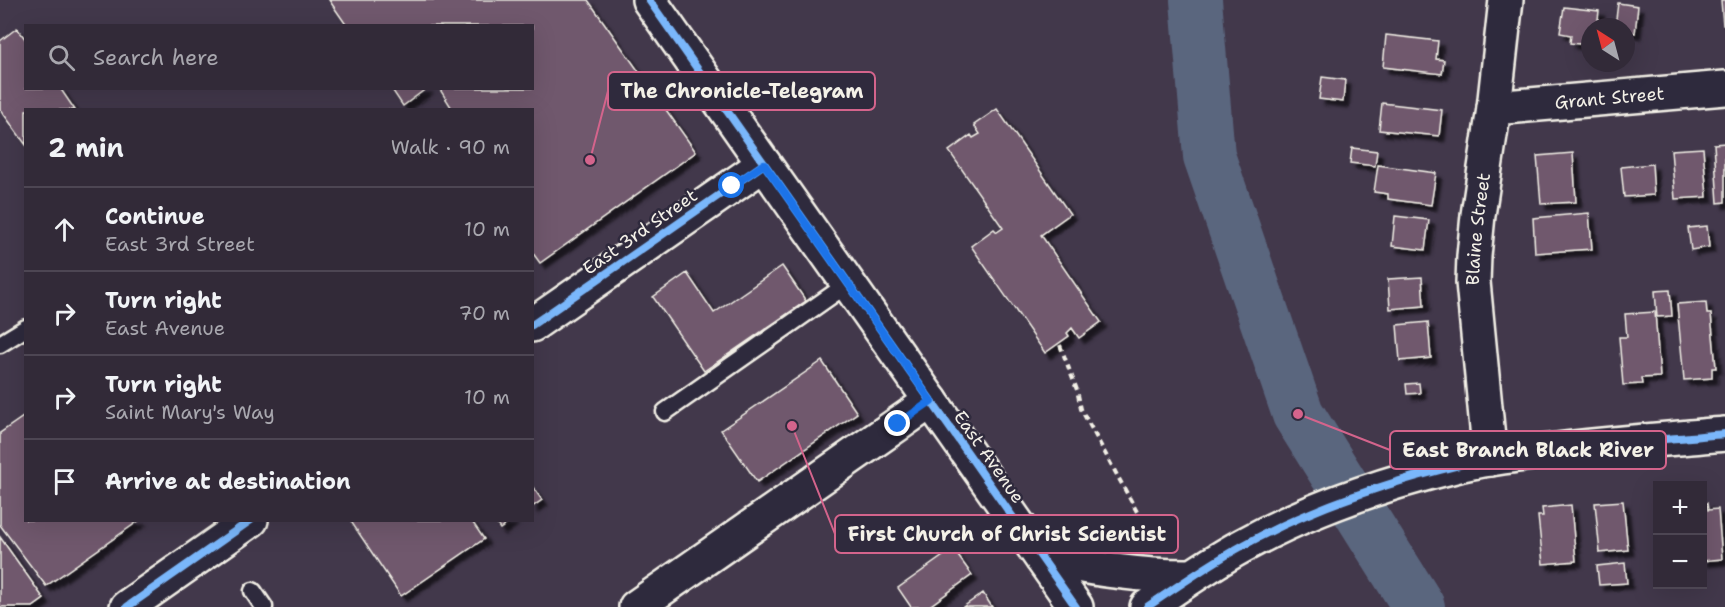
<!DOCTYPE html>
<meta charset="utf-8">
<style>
body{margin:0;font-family:"Shantell Sans",sans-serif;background:#3d3643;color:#f1f3f6}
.controls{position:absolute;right:18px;bottom:18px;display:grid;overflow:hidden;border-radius:0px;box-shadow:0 6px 24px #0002}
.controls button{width:54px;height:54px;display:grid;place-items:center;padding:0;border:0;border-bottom:2px solid #4d4653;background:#322a38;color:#f1f3f6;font:30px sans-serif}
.compass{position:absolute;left:1581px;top:18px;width:54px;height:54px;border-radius:50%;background:#322a38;box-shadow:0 6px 24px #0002;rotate:324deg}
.stop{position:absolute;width:18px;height:18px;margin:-14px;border:4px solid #1a73e8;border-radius:50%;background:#fff}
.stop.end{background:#1a73e8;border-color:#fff;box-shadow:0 2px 6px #0008}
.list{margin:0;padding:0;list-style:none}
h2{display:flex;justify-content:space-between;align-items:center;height:78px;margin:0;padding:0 24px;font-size:26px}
h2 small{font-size:20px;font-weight:400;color:#a8a7ae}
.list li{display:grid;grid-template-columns:39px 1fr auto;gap:18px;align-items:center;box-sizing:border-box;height:84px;padding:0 24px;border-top:2px solid #4d4653}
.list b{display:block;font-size:22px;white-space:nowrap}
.list p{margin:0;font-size:20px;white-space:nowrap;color:#a8a7ae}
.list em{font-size:20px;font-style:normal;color:#a8a7ae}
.icon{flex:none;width:33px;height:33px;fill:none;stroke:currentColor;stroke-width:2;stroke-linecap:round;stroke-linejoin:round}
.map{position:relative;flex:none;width:1725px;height:607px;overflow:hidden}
.search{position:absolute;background:#322a38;box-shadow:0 6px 24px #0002;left:24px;top:24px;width:510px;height:66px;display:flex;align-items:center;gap:15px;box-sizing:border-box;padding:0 21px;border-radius:0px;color:#a8a7ae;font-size:22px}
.panel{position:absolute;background:#322a38;box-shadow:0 6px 24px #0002;left:24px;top:108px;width:510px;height:414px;border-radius:0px}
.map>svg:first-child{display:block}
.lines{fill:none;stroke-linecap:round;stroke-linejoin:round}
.river{stroke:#5a667e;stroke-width:52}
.building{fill:#6f596d;stroke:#f4f1e8;stroke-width:1.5;filter:url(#shadow)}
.service-casing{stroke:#f4f1e8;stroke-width:21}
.minor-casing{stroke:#f4f1e8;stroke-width:38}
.tertiary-casing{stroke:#f4f1e8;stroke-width:38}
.secondary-casing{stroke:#f4f1e8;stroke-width:38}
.path{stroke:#f4f1e8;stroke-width:4;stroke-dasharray:6 4.5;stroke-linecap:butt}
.service{stroke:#2f2a3d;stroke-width:16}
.minor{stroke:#2f2a3d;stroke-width:33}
.tertiary{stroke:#2f2a3d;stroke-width:33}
.secondary{stroke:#2f2a3d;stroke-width:33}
.cycleway-casing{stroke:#2f2a3d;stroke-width:11}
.cycleway{stroke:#7ab7fb;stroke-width:8}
.route{stroke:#1a73e8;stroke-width:8}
.labels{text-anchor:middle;stroke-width:5;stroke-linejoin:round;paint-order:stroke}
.street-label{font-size:18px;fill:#f4f1e8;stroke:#2f2a3d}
.leader{fill:none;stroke:#d4648c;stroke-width:2}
.callout-dot{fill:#d4648c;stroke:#2f2a3d;stroke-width:2}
.callout{fill:#2f2a3d;stroke:#d4648c;stroke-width:2}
.callout-label{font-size:20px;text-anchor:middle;font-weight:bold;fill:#f4f1e8}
</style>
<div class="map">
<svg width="1725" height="607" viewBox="0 0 1725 607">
<defs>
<filter id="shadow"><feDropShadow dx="5.5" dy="5.5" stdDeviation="1.5" flood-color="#0009"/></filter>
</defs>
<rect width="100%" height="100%" fill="#42384b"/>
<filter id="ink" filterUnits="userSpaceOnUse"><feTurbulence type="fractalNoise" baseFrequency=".0167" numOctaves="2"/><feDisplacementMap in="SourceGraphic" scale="12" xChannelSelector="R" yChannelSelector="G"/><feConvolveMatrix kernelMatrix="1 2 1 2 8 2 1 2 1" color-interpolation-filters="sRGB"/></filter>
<g filter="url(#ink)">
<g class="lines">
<path class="river" d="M1196,0L1209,156L1298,414L1419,607"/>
</g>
<path class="building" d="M329,0H588L696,152L540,263L532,252V110H453L439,88H532V26H347Z
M1721,0H1725V25H1723Z
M1618,3L1638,6L1635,33L1626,31V27H1615Z
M1564,7L1599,11L1597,27H1590V45L1570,43L1571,35L1560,33Z
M17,28L26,40V88H60L75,110H26V145L0,109V41Z
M1386,35L1438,41L1436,59L1444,60L1442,74L1383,67Z
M1322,77L1345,80L1343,102L1319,99Z
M391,88H427L403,106Z
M1382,103L1442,110L1439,136L1379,130Z
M997,109L1070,214L1041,235L1101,322L1079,338L1072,328L1067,333L1069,336L1045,353L971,246L994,229L997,232L1003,228L949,151L971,135L973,138L980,134L974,125Z
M1725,143V202L1718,203L1714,144Z
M1352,148L1377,151L1375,166L1350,163Z
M1703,148L1707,197L1675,199L1671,150Z
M1573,153L1576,202L1541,204L1537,156Z
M1652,164L1654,195L1624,197L1621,167Z
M1378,165L1436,173L1431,205L1388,199V194L1374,192Z
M1589,213L1592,249L1535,253L1533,218Z
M1395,216L1429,220L1425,250L1392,246Z
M1707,226L1709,247L1691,250L1688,228Z
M782,266L806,301L704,371L653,297L687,273L714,313Z
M1422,277L1424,306L1390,309L1388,279Z
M1670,290L1672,316L1657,317L1655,291Z
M1706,302L1707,314H1711L1716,368H1712V378L1684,380L1677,304Z
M1655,312L1660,377L1641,378L1642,384L1623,385L1619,337H1627L1625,314Z
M1428,322L1431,358L1400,361L1397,325Z
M822,361L857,413L757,482L721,430Z
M1419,383L1420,393L1407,394L1406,384Z
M26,415V520H140L46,586L0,525V433Z
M532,486L542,500L532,507Z
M1623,501L1628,550L1600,553L1595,503Z
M1707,503L1708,510L1718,509L1722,559L1702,561V504Z
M1571,505L1576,561L1543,564L1538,516H1543L1542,508Z
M350,520H471L484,539L401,596Z
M494,520H512L500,529Z
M0,537L44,599L33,607H0Z
M953,549L972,575L928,607H911L898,588Z
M1625,563L1627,583L1599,585L1597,566Z
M983,593L992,607H963Z"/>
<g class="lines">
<defs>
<path id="service" d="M0,344L26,328
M665,412L849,283
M253,591L264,607"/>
<g id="minor">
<path id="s1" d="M1494,108L1725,88"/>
<path id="s2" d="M1490,459L1473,282L1474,256L1478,215L1494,108L1506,0"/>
<path d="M636,607L931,401"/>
</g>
<path id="tertiary" d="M764,164L1076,607
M1042,559C1092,568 1141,577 1193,576
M1147,607C1178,586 1209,564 1242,546C1309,509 1385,483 1459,465C1481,459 1504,457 1526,454C1592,444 1659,440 1725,434"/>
<path id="secondary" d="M532,325L764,164L649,0
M127,607L251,520"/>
</defs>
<use href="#service" class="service-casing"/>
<use href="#minor" class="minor-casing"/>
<use href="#tertiary" class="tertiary-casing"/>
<use href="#secondary" class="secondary-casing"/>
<path class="path" d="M1060,345L1077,390L1081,409L1154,543"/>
<use href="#service" class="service"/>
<use href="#minor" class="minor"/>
<use href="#tertiary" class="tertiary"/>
<use href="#secondary" class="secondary"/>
<defs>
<path id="cycleway" d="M649,0L1076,607
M532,325L764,164
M127,607L251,520
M1147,607C1178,586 1209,564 1242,546C1309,509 1385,483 1459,465C1481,459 1504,457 1526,454C1592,444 1659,440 1725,434"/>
</defs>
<use href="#cycleway" class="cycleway-casing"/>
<use href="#cycleway" class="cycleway"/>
</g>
</g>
<g class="lines" filter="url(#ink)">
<path class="route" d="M732,186L764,164L931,401L898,424"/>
</g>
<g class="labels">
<g class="street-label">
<text dy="6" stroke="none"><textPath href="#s1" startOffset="116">Grant Street</textPath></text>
<text dy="6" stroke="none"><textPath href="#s2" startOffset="231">Blaine Street</textPath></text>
<text transform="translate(640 232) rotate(-35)" y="6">East 3rd Street</text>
<text transform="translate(989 457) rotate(55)" y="6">East Avenue</text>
</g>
</g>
<path class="leader" d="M590 160L608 91M1298 414L1390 450M792 426L835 534"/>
<g class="callout-dot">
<circle cx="590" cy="160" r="6"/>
<circle cx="1298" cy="414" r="6"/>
<circle cx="792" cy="426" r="6"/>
</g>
<g class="callout">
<rect x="608" y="72" width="267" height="38" rx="6"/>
<rect x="1390" y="431" width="276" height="38" rx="6"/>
<rect x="835" y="515" width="343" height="38" rx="6"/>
</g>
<g class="callout-label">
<text x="742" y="98">The Chronicle-Telegram</text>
<text x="1528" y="457">East Branch Black River</text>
<text x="1007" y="541">First Church of Christ Scientist</text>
</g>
</svg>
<div class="controls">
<button>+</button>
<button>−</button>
</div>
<svg class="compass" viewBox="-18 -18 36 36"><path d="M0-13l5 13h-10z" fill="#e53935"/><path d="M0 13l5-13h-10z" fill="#a8a7ae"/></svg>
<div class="stop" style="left:732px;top:186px"></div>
<div class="stop end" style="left:898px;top:424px"></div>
<div class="search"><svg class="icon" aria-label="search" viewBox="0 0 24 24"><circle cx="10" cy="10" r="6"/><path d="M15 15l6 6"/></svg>Search here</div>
<section class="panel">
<h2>2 min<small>Walk · 90 m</small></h2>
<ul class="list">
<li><svg class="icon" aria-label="ahead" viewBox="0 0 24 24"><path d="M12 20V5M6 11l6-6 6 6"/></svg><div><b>Continue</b><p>East 3rd Street</p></div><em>10 m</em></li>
<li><svg class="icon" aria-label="right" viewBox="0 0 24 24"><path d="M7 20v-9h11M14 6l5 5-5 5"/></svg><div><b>Turn right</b><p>East Avenue</p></div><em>70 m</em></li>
<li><svg class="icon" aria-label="right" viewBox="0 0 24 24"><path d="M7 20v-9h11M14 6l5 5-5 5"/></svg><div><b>Turn right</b><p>Saint Mary's Way</p></div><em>10 m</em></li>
<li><svg class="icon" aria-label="arrive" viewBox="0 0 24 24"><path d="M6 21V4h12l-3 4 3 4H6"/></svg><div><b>Arrive at destination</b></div></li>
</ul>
</section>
</div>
